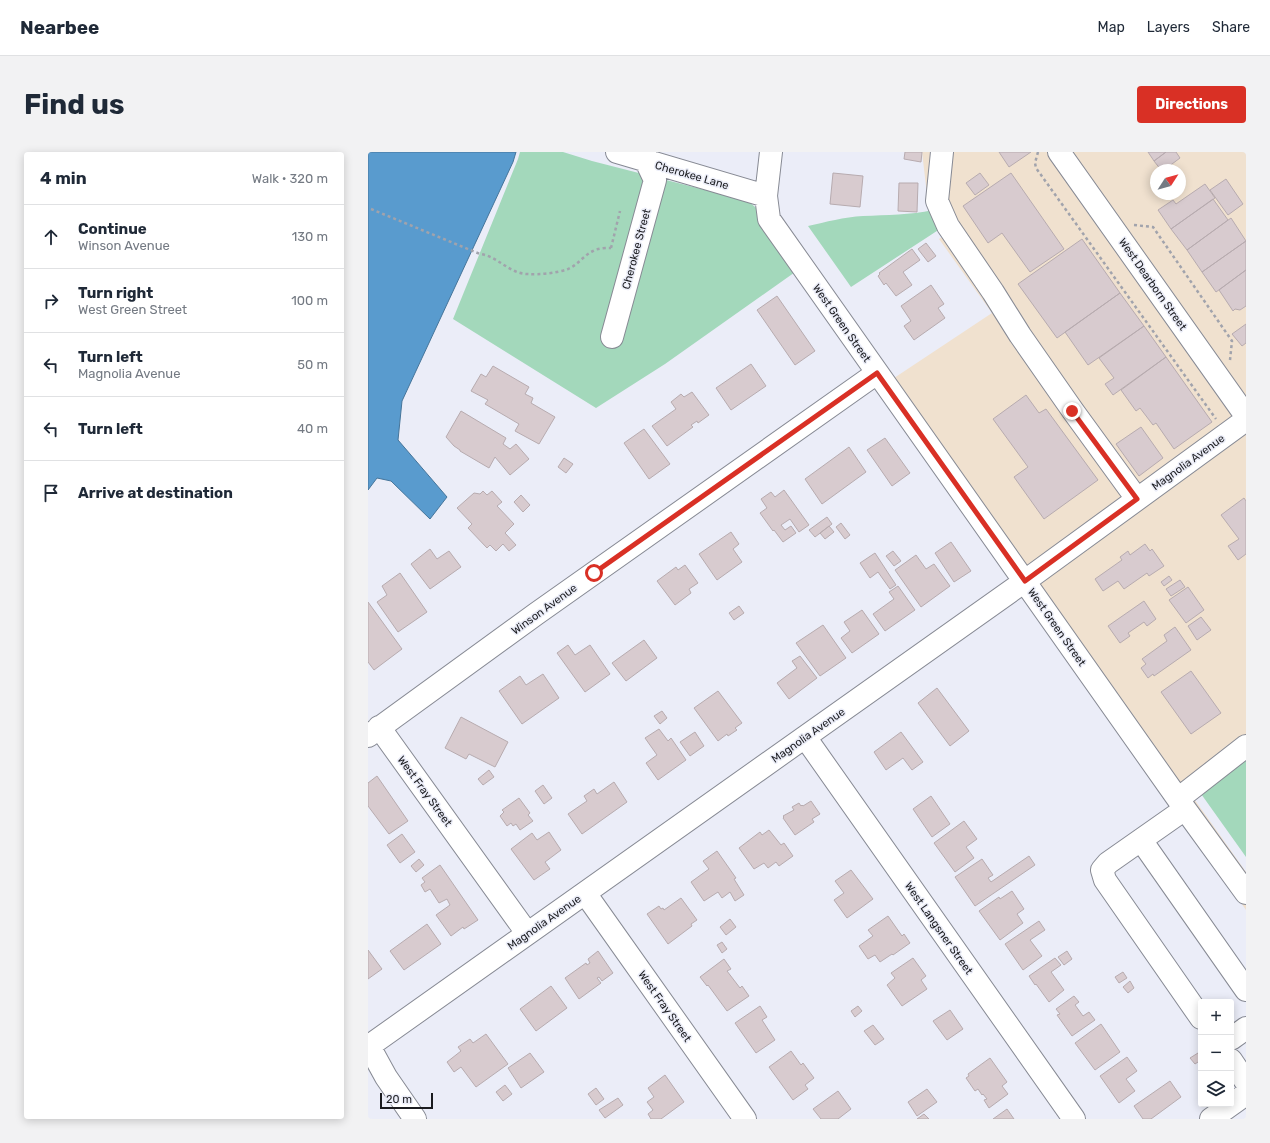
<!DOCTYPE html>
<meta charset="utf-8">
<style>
body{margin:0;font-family:Rubik,sans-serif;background:#f2f2f3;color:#1f2937}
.controls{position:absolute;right:12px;bottom:12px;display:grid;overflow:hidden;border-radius:4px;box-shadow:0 2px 10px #0003}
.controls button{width:36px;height:36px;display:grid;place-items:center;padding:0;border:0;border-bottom:1px solid #e0e1e3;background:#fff;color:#1f2937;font:20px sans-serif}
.compass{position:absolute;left:782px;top:12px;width:36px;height:36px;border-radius:50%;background:#fff;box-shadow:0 2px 10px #0003;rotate:54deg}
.scale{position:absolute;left:12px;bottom:10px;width:53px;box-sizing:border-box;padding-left:4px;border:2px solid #1a1b1f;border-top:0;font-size:11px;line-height:14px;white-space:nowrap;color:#1a1b1f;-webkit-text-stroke:3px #ebedf8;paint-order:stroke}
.stop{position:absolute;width:12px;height:12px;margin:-9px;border:3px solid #d93025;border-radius:50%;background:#fff}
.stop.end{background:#d93025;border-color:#fff;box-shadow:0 1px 4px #0008}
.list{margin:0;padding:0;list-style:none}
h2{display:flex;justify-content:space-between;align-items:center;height:52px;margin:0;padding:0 16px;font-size:17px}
h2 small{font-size:13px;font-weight:400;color:#747a83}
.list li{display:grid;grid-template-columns:26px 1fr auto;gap:12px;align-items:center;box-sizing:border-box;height:64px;padding:0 16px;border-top:1px solid #e0e1e3}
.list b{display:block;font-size:15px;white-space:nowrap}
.list p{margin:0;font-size:13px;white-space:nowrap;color:#747a83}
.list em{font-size:13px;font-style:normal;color:#747a83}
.icon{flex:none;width:22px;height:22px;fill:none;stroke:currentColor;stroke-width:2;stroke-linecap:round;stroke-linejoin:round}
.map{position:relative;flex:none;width:878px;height:967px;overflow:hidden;border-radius:4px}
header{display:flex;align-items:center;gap:24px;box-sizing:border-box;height:56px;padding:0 20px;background:#fff;border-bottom:1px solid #e0e1e3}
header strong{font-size:19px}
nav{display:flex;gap:22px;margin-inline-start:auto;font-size:14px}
.intro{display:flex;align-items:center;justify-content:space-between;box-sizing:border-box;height:96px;padding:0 24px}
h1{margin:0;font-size:28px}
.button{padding:10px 18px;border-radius:4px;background:#d93025;color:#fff;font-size:14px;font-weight:700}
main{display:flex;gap:24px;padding:0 24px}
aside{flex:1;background:#fff;border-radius:4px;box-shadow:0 2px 10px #0003}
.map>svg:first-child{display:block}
.commercial{fill:#f0e1cf;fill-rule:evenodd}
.green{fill:#a3d8bb}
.water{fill:#599bce;stroke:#46759a}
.building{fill:#d8cbcf;stroke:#b7abaf}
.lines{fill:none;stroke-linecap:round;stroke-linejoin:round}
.minor-casing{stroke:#878a94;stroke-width:24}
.path{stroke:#a1a3ac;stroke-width:2.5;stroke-dasharray:3 3;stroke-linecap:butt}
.minor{stroke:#fff;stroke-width:22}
.route{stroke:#d93025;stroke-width:5}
.labels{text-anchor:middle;stroke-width:3;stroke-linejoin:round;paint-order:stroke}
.street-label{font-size:11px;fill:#1a1b1f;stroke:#ebedf8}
</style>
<header>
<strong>Nearbee</strong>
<nav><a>Map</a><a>Layers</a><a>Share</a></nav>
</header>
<div class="intro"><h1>Find us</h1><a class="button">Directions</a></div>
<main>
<aside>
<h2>4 min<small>Walk · 320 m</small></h2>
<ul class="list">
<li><svg class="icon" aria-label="ahead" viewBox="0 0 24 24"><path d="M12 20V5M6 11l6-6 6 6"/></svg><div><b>Continue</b><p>Winson Avenue</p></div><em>130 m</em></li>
<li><svg class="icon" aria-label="right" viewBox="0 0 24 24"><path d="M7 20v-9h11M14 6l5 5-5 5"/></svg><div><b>Turn right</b><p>West Green Street</p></div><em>100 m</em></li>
<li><svg class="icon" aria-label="left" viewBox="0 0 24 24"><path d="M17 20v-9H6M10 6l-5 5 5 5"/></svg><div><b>Turn left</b><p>Magnolia Avenue</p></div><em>50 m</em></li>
<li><svg class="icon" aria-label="left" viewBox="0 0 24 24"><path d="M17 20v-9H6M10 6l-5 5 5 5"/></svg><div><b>Turn left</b></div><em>40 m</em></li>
<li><svg class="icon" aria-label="arrive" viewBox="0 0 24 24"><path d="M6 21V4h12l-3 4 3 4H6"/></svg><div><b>Arrive at destination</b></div></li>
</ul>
</aside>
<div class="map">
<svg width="878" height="967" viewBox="0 0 878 967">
<rect width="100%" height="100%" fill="#ebedf8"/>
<path class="commercial" d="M554,0H679L878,282V596L824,644L878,720V758L514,234L624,161L571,87L580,81L560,51Z
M704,0H878V246ZM788,18H812V42H788Z"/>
<path class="green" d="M152,0H195L224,9L380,49L393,60L430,118L297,212L228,256L85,167L150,7Z
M565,58L575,75L483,135L440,74C458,70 476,65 495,64C519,63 542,63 565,58Z
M878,606V705L831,639Z"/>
<path class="water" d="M0,0H148L145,10L34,249L30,288L79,345L62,367L23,329L9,326L0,338Z"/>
<path class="building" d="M537,0H554L553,10L536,7Z
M631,0H663L641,15Z
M780,0H798L786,9Z
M798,0H808L812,6L796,18H793L786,9Z
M465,21L495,24L492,55L462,52Z
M612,21L621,33L607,43L598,31Z
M643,21L696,97L662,120L634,81L620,91L595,54Z
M858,27L875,52L860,63L842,38Z
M531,31H550L549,60L530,59Z
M837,32L847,46L803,77L790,58L805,48L808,52Z
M845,47L860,68L819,98L803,77Z
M863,66L878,89L834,120L819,98Z
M714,87L752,141L689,186L650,132Z
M878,89V118L848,140L834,120Z
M558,91L568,104L560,110L550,97Z
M544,97L552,108L535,120L544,133L528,144L518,131L516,133L510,124L512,122L511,121Z
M878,118V154L872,158L867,157L865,159L851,138Z
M563,133L576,152L570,156L577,166L546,188L536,174L543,169L533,154Z
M752,141L776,174L720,213L697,180Z
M409,144L447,199L427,213L389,158Z
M878,172V191L874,194L864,182Z
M776,174L798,205L745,243L737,232L746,226L731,206Z
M798,205L844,270L806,297L788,271L785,273L772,256L768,259L753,238Z
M383,212L398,234L363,258L348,236Z
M125,214L161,235L157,242L165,246L163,251L187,265L171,292L147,279L151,272L117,252L120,248L103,239L113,222L118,225Z
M324,240L341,263L330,271L329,269L323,273L325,275L299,294L284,274L308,257L303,250L313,242L316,245Z
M658,243L671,261L678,257L730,328L676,367L646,325L660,315L625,267Z
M93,259L138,286L135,292L142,297L148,292L161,307L142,323L127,305L121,316L92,299V298L86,294L78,285Z
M773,275L795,306L771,324L748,292Z
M276,277L302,312L281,327L256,291Z
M517,286L542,321L524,334L499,298Z
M481,295L498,320L454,352L437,327Z
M196,306L205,312L198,321L190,315Z
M416,338L441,373L431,380L422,367L413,373L417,378L423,374L428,381L415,390L406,378L405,379L392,361L399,356L393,347L403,340L407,345Z
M115,339L119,343L124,339L134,350L129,354L146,372L137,381L148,393L141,399L135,392L128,399L122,393L119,396L100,376L104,372L89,356L106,341L112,342Z
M153,343L162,353L155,360L146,350Z
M876,346L878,349V402L870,408L860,394L871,387L853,363Z
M459,365L464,372L447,385L441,378Z
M473,371L482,383L477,387L468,375Z
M461,374L466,380L457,387L452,381Z
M363,380L371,392L365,397L374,410L349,428L331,402Z
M583,390L603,419L586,430L567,401Z
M777,392L782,399L784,397L796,414L781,424L779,421L756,437L750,429L735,439L727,427L754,408L752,405L760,399L762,403Z
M62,397L69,407L81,399L93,415L62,437L43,412Z
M525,399L533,409L526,414L518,404Z
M507,401L528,433L522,437L510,420L502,426L492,411Z
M548,403L558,417L566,412L582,434L553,455L527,418Z
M317,413L330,431L321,437L323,441L307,453L289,429L308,415L310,418Z
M32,421L59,460L30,480L9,450L19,443L14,434Z
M801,424L804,428L796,434L793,430Z
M812,428L817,435L803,444L798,437Z
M530,434L547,458L517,479L505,462L526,447L521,440Z
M820,435L836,458L818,471L801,448Z
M776,449L788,467L779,474L776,470L760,481L762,484L752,491L740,474Z
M0,450L34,497L6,518L0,510Z
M371,454L376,461L366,468L361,461Z
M494,458L511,482L484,501L473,486L482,479L476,470Z
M833,465L843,478L829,488L820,474Z
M455,473L478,506L452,524L428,491Z
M807,475L823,498L786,524L785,522L780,526L773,516L778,512L774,507L799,489L796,483Z
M276,488L289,506L258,529L244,511Z
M200,493L207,503L222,493L242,522L217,540L189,501Z
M432,504L449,526L421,547L409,531L429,516L424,509Z
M823,519L853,561L823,582L793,540Z
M175,522L191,546L154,572L131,539L152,524L158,533Z
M569,536L601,579L582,594L550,551Z
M350,539L374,571L367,576L369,578L360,584L359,582L350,589L326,556Z
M294,559L299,566L292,572L286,564Z
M93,565L140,590L127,615L101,602L98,607L77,596Z
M291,577L300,589L303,586L318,608L290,628L278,611L289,603L277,586Z
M327,580L336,594L322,604L312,590Z
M533,580L555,610L544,618L535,606L518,618L506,600Z
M121,618L126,625L115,633L110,627Z
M9,624L40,669L21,682L0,654V631Z
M246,630L259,650L214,682L200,662L219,649L216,644L226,637L229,642Z
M175,633L184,646L176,652L167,639Z
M563,644L582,672L564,685L545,657Z
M151,646L162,661L160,663L165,669L152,678L148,672L145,674L143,671L139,674L132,664L136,660L134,658Z
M443,649L452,662L444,667L446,670L427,683L415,666L416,665L415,664L426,658L424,655L431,651L433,654L434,653L435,654Z
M596,669L609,687L598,695L606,706L587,720L566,691Z
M401,678L413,693L416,691L425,704L411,714L408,710L400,716L396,711L386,717L371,696L392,680L394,683Z
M181,680L193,698L177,710L182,717L166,728L143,697L164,681L169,688Z
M34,682L47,700L32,711L19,693Z
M349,699L368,726L366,727L376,743L367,749L362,740L354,746L350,740L336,749L323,730L341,717L335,709Z
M661,704L667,713L607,754L587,725L614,707L625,723L620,726L623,730Z
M51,707L56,713L48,720L43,714Z
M72,713L110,768L96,777L95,775L83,784L68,763L82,753L79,747L71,751L62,737L57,740L53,733L57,730L54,726Z
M483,718L505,747L479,766L466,748L476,741L467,729Z
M644,739L656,757L649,762L655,771L632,788L611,759L631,745L632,747Z
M313,746L329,768L323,772L324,774L300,792L279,762L291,754L293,757L295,756L296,758Z
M520,764L534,784L536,782L542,791L525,803L524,802L512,810L507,803L500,807L491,794L505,784L500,778Z
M362,767L368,775L358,783L352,775Z
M671,769L677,778L662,788L674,804L655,818L637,792Z
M59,772L73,792L36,818L22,799Z
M354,790L359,797L354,801L349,793Z
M0,798L14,817L0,827Z
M230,799L245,821L234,829L231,825L229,826L233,831L211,847L197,826L218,811L219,813L222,811L220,807Z
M699,799L704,807L696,813L690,805Z
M545,806L558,824L553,828L559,837L534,854L519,833L527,826L523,821Z
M687,806L693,813L683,820L696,838L681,850L668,832L667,833L661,824Z
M356,807L363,817L359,819L372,836L374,834L381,844L359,859L340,833L339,834L332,825Z
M755,820L759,826L751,831L747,825Z
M762,829L766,836L760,841L755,835Z
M183,834L199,856L168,879L152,857Z
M706,844L711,850L707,853L715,864L721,860L727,868L704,884L689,863L692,862L688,857Z
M392,854L399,865L394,868L407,888L388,901L367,871Z
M490,854L494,859L487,865L483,859Z
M582,858L595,877L579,888L565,869Z
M733,872L752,900L727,918L707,891Z
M505,873L516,887L507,893L496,879Z
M118,882L140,912L108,935L93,915L86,920L79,910L93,899L90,895L102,887L105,891Z
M423,899L433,913L435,911L446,926L437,933L440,937L425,948L401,915Z
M162,901L176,920L153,936L140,916Z
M830,901L833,908L827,912L822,906Z
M759,905L769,919L758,927L767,939L751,951L732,924Z
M622,906L639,930L634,934L640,942L621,956L616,948L619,947L615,942L614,943L610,937L607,939L598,926L601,924L600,922Z
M297,923L316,950L293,967H283L280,962L285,958L279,950L286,945L280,936Z
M802,929L813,945L783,967H775L766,954Z
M137,933L144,942L135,949L128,940Z
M228,936L236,947L228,953L220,942Z
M559,937L569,950L549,964L540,950Z
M470,939L483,957L470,967H453L445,957Z
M250,946L255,953L237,966L231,958Z
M639,957L646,967H625Z
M556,962L561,967H549Z"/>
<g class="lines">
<defs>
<path id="minor" d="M249,0L398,44
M403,0L398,44L401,67L817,657L878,741
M574,0L569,49L580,74L625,140L652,183L705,259L769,347
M691,0L878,264
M244,185L287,28L278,9L277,0
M11,575L159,781
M0,584L168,462L509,221
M437,585L706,967
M810,647L878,594
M817,657L740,711L734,718L737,728L833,866
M773,688L878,838
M217,741L377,967
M863,887L878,876
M1,894L657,429L878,268
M1,894L18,925L47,967
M863,908L878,930
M843,967L878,942"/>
</defs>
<use href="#minor" class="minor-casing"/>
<path class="path" d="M670,0L667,11L668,16L848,267
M3,57L112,102C130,104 141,122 160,122C171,123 189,121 200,117C210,113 216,103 225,99C230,96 238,96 243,96
M766,73L785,75L864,189L862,208
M243,96L252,59"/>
<use href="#minor" class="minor"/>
</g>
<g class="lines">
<path class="route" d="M226,421L509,221L657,429L769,347L704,259"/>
</g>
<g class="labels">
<g class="street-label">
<text transform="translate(324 23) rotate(16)" y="4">Cherokee Lane</text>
<text transform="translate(268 97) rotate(-75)" y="4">Cherokee Street</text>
<text transform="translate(785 132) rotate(55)" y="4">West Dearborn Street</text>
<text transform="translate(474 171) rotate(55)" y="4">West Green Street</text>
<text transform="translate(820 310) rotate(-36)" y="4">Magnolia Avenue</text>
<text transform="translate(176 457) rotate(-36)" y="4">Winson Avenue</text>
<text transform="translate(689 475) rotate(55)" y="4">West Green Street</text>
<text transform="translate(440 583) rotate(-35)" y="4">Magnolia Avenue</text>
<text transform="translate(57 639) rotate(54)" y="4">West Fray Street</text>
<text transform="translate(176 770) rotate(-35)" y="4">Magnolia Avenue</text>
<text transform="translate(571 776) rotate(55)" y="4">West Langsner Street</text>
<text transform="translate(297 854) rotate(55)" y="4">West Fray Street</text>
</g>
</g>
</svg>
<div class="controls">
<button>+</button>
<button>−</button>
<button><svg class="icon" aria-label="layers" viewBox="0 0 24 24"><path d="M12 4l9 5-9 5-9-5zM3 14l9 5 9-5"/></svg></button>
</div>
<svg class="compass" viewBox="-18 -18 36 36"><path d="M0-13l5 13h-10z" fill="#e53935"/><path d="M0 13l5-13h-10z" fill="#747a83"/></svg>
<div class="scale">20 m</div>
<div class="stop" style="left:226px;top:421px"></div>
<div class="stop end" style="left:704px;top:259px"></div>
</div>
</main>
